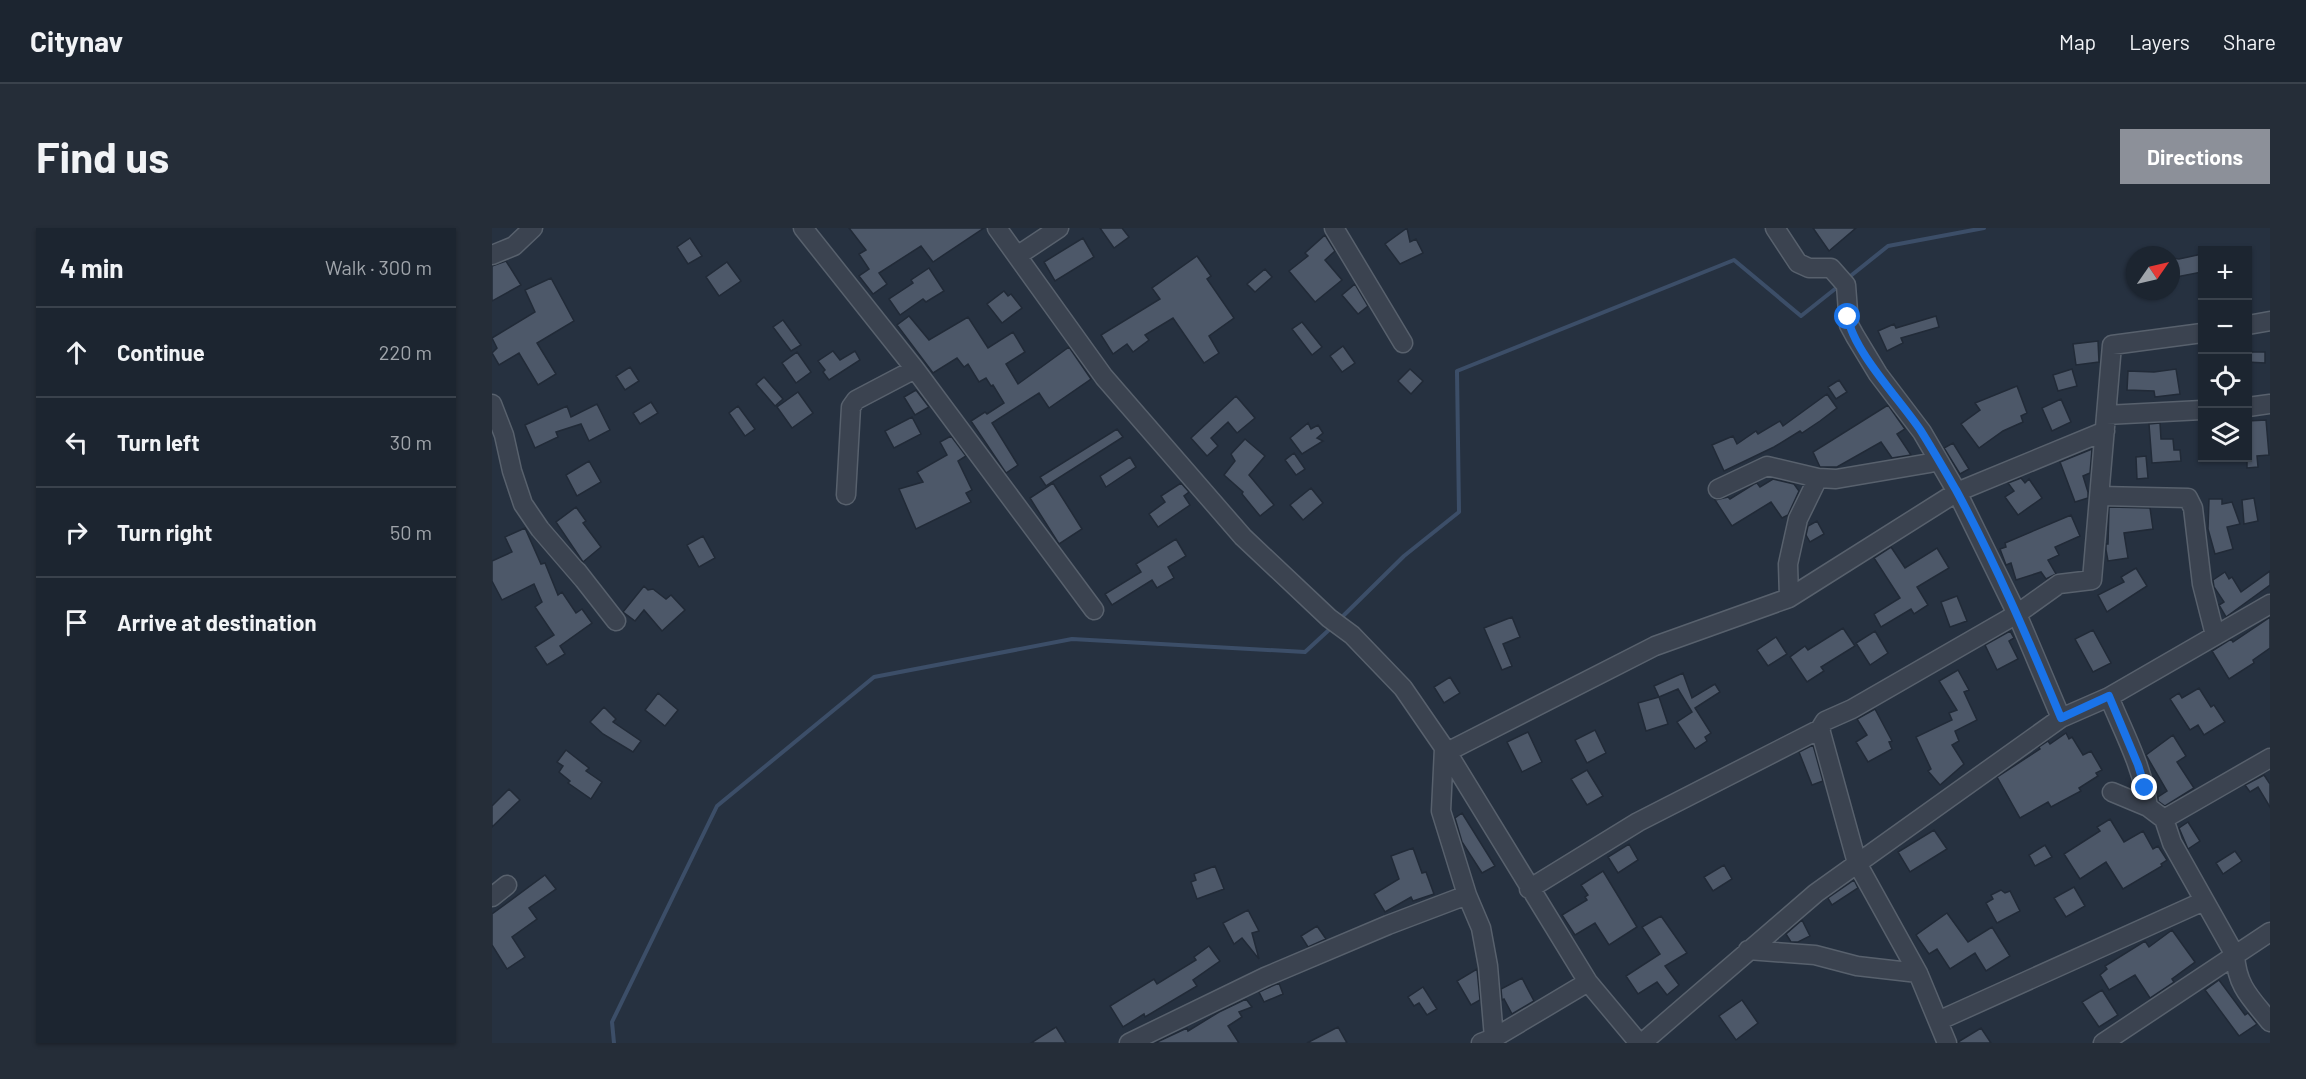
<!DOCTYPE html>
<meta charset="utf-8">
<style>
body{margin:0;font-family:Barlow,sans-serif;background:#252d38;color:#f1f3f6}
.controls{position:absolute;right:18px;top:18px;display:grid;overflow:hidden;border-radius:0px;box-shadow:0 2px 4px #0004}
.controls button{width:54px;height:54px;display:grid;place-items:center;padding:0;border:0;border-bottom:2px solid #3a424c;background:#1c2530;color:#f1f3f6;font:30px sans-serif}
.compass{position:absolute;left:1634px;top:18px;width:54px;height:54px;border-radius:50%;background:#1c2530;box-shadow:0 2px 4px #0004;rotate:56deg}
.stop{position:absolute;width:18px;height:18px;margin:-14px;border:4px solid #1a73e8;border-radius:50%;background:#fff}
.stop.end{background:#1a73e8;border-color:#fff;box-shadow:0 2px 6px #0008}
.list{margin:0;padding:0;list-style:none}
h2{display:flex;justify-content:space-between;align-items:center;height:78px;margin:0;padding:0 24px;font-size:26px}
h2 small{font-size:20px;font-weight:400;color:#a0a5ab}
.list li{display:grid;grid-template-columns:39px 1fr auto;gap:18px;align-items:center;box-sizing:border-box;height:90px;padding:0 24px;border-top:2px solid #3a424c}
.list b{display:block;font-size:22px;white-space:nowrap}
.list em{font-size:20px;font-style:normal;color:#a0a5ab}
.icon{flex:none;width:33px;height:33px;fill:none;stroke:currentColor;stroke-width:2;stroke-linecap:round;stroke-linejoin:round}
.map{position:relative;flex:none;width:1778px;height:815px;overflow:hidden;border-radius:0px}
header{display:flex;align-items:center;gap:36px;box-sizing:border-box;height:84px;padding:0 30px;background:#1c2530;border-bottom:2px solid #3a424c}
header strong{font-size:28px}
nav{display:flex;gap:33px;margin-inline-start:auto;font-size:21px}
.intro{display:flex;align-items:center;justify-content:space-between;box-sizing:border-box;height:144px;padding:0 36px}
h1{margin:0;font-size:42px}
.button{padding:15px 27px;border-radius:0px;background:#8c9099;color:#fff;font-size:21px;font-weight:700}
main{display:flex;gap:36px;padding:0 36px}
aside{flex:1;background:#1c2530;border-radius:0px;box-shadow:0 2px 4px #0004}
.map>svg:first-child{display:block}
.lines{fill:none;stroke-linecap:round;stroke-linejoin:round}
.stream{stroke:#3c4e68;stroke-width:4}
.building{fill:#4d5869;stroke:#212a37;stroke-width:1.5}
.minor-casing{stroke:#58616d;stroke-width:21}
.minor{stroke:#3b4350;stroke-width:18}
.route{stroke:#1a73e8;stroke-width:8}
</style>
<header>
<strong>Citynav</strong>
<nav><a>Map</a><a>Layers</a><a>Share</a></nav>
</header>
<div class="intro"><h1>Find us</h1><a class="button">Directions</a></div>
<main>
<aside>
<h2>4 min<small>Walk · 300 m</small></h2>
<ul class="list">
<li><svg class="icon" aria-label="ahead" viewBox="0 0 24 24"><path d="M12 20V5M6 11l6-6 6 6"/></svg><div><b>Continue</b></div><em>220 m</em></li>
<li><svg class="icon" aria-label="left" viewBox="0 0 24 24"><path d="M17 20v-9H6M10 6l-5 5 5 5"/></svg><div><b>Turn left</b></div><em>30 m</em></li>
<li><svg class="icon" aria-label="right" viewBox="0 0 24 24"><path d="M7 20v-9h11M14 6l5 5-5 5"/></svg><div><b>Turn right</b></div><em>50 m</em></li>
<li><svg class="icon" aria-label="arrive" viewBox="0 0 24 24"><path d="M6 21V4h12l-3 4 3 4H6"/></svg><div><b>Arrive at destination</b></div></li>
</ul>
</aside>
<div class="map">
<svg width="1778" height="815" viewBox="0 0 1778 815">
<rect width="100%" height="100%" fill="#263140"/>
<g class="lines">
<path class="stream" d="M1356,50L1396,18L1492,0
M849,390L912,328L967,284L965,143L1242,32L1309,88L1348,57
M122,815L120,794L225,578L382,449L580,411L813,424L839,400"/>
</g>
<path class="building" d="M357,0H492L441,34L429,18L387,45L395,56L381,66L367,48L377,41L367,26L374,22Z
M608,0H630L637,9L622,20Z
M915,0L918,14L924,11L931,25L908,36L893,16Z
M1321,0H1364L1337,23Z
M833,7L843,23L833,32L850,52L823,74L797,43L816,28L813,25Z
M198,10L210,28L196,36L185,19Z
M591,10L602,29L563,53L552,34Z
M1710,26V44L1679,50V30L1687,31Z
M705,28L719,48L715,51L742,90L717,108L727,125L712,135L681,90L653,107L657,112L641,124L635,116L621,126L609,107L668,71L660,60Z
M14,33L29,57L0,73V38Z
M235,34L249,53L227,68L214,49Z
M437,40L452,63L434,74L431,71L408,87L397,71L421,55L419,52Z
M773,41L780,49L763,64L755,56Z
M59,50L82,93L45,115L64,146L46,157L27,125L7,137L0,125L5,120L0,110L43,84L33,62Z
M863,56L876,78L866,86L850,67Z
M512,63L516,68L519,66L530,80L510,95L495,76Z
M417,88L437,112L476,89L496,120L521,104L533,124L514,136L526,156L577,119L599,151L557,180L547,165L500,195L526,237L514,245L479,193L493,184L495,186L512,175L501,157L499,158L494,150L487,154L476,136L472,139L465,130L441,145L405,97Z
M1444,88L1447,99L1409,110L1411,115L1395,123L1386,103L1402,96L1404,100Z
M291,92L309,117L299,123L281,99Z
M810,94L830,119L820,127L800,101Z
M1606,113L1607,134L1584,137L1581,116Z
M851,118L863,135L850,144L838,128Z
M341,123L348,132L363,123L368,132L337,152L331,144L333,142L326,133Z
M305,124L319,144L304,155L290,135Z
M1755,124H1773V135L1755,134Z
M138,139L147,153L133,162L124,148Z
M918,141L931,153L919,166L906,153Z
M1580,141L1585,158L1566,163L1561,147Z
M1684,141L1688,166L1663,169L1662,163L1635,162L1636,143L1662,144Z
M272,149L291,171L283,178L264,156Z
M1347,152L1355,164L1344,171L1336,159Z
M1525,158L1535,185L1529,188L1531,194L1511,203L1487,220L1469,196L1488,182L1483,175Z
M424,162L437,179L423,187L412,169Z
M306,164L321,185L300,200L285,179Z
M1335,166L1345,180L1328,193L1310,205L1308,203L1282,219L1232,243L1220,217L1241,208L1245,216L1264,203L1266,206L1288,193L1291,198Z
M744,168L763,190L745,205L736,194L719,210L726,218L715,228L699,210Z
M1569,171L1579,194L1560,203L1550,180Z
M159,174L166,185L148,196L141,185Z
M105,176L118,202L97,213L89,196L64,204L66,209L43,220L33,197L75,178L79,189Z
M1396,177L1413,201L1405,206L1419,227L1400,230L1389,214L1345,239H1328L1321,224Z
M246,178L263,201L253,208L237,185Z
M420,189L429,206L402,220L393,203Z
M1774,192L1777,227L1765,228L1766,239L1755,240V193Z
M816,195L819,201L826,197L831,205L825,210L831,213L810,226L798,210Z
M1668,195L1669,211H1681L1682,222H1688L1689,233L1660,235L1657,196Z
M625,201L631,209L554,258L548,249Z
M459,208L474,228L466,233L480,262L474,265L479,274L424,301L407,261L431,254L425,244L455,227L448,214Z
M753,211L773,228L757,247L782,277L768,288L750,266L751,264L732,247L743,233L739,226Z
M1461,215L1477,241L1468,246L1452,220Z
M1600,221L1598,245L1591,248L1596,264V270L1583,274L1568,234Z
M802,225L813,241L804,247L793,232Z
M1654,228L1656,250L1645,251L1644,229Z
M638,229L644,239L614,259L608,248Z
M97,233L109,254L85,268L74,247Z
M1529,250L1533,255L1537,251L1550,270L1526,287L1513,269L1522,263L1516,255Z
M1281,251L1302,256L1307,263L1296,287L1290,290L1279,274L1240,298L1223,272L1236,269L1238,271L1262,256L1265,255L1268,259Z
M561,255L590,301L567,316L538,270Z
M689,255L697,264L692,268L698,277L666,299L657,286L673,274L669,268Z
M819,260L831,275L811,292L798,277Z
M1762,270L1766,293L1752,296L1750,272Z
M1717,271H1730V276L1740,274L1748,296L1735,299L1741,321L1723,326L1716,301Z
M84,279L94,293L91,295L109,319L91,334L64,294Z
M1617,279L1658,280L1661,301L1632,305L1636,330L1616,333L1614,322V316H1616Z
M1579,287L1588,308L1563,319L1567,327L1556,332L1564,346L1554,351L1549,344L1524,352L1519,335L1514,337L1508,321L1514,319L1513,315Z
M1325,293L1332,306L1318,314L1314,307L1316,298Z
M33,300L49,336L53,335L66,367L70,364L84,385L90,381L100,395L68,418L73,426L55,437L43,419L62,407L43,379L50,374L42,356L10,372L0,353V333L20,324L13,309Z
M211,308L223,330L207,339L195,317Z
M684,311L694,328L676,339L682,350L665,360L660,352L620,377L613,366L649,344L644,336Z
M1399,319L1413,340L1445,320L1457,340L1425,359L1436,377L1422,386L1419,381L1389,399L1382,386L1408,370L1382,330Z
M1644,340L1655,358L1615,384L1606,367L1632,354L1629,349Z
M1778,343V357L1734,389L1727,377L1732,374L1722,359L1721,352L1733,344L1737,351L1740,349L1749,364Z
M152,358L156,362L161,361L174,371L179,367L193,382L170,403L152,382L143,393L131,384Z
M1465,368L1475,393L1458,399L1449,374Z
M1020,389L1028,409L1011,416L1020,438L1010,442L992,400Z
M1778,389V420L1761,432L1762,435L1737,451L1720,423L1739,411L1741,414Z
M1351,400L1363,418L1329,439L1332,443L1315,454L1298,429L1313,418L1316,422Z
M1601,402L1619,435L1601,444L1583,411Z
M1383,403L1396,425L1378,437L1364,415Z
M1518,403L1522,410L1517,413L1526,431L1505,442L1493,417Z
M1284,409L1295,426L1276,438L1265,422Z
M1466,442L1477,462L1472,464L1485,492L1463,503L1467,513L1460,517L1472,536L1448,557L1436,543L1439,541L1424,509L1460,492L1457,485L1465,482L1447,453Z
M1191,445L1200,470L1223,456L1228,464L1203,480L1219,505L1213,509L1215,513L1203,521L1185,494L1200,484L1186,461L1167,469L1176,496L1154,503L1146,475L1167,469L1162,458Z
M958,449L968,465L952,475L942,459Z
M1707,460L1719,479L1722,477L1733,494L1712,507L1706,497L1698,502L1678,471L1687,465L1690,470Z
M166,465L186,482L173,498L153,482Z
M112,479L124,491L121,494L149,513L141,524L111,506L98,494Z
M1383,481L1400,513L1397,514L1400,521L1376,534L1364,514L1375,507L1365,491Z
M1103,502L1114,525L1095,535L1083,512Z
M1036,504L1050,534L1030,544L1015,514Z
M1574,505L1577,511L1580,509L1591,527L1599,523L1610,542L1604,545L1606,548L1587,560L1589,563L1559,579L1556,574L1528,590L1505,549L1548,521L1547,519L1556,513L1558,516Z
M1681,507L1694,528L1685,534L1702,560L1673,578L1666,573V569L1675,563L1654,527Z
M1321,517L1331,553L1320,557L1307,524Z
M74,522L97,540L94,543L110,554L99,571L76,555L78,553L67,544L71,538L65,534Z
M1095,542L1111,568L1095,577L1079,551Z
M1772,547L1778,556V579L1766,559L1758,564L1753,557Z
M17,561L28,572L0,599V578Z
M970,585L1003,638L990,645L970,614L963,590Z
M1618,591L1632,614L1651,603L1661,621L1666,618L1675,632L1669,636L1670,638L1631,661L1614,634L1588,651L1572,626L1608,603L1605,599Z
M1696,594L1708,613L1696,621L1687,600Z
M1442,602L1455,621L1418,644L1406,624Z
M1137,616L1146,632L1126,645L1116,629Z
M1553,617L1560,629L1543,638L1537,627Z
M921,620L930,645L934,644L942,666L921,673L919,669L893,684L882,666L907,651L899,628Z
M1743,623L1750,633L1731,646L1724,635Z
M1232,637L1240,651L1221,663L1212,649Z
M723,638L732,661L705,671L699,654L704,652L702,646Z
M1111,643L1145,699L1117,717L1103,695L1083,707L1070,687L1095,672L1093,669L1096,667L1089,657Z
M53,647L64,661L37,680L45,691L20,709L33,729L15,741L0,717V686Z
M1362,652L1366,660L1340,677L1336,670Z
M1582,659L1593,678L1574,689L1562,670Z
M1509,662L1513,665L1518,663L1528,683L1505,695L1494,675L1501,671L1499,667Z
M756,682L767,703L760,705L767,731L750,710L742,716L731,695Z
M1455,685L1476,714L1500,699L1518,728L1494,743L1483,725L1458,741L1445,721L1437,726L1424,707Z
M1169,688L1195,725L1173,738L1187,757L1175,767L1165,754L1146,766L1134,748L1168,726L1150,699Z
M1310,692L1318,708L1306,714H1299L1294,706Z
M825,698L834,711L816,719L809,708Z
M1680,702L1703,734L1680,751L1682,754L1658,770L1643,747L1617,762L1608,747L1615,741L1613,738L1653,713L1657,719Z
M717,718L728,733L701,752L705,758L653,789L652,786L631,799L618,778L662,751L665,756L704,732L702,729Z
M985,741L988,772L979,777L965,753Z
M1030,750L1042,773L1020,786L1012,771L1010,772L1009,761Z
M1727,752L1753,787L1756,785L1765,796L1747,808L1713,762Z
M787,755L791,766L772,774L767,764Z
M931,759L945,781L935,787L927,775L922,778L916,769Z
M1610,762L1626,787L1607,799L1590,774Z
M754,771L760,779L747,784L750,789L736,798L747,815H663L695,800L696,803L727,784Z
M1250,772L1266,795L1244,812L1227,788Z
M564,799L574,815H539Z
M846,799L855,815H815Z
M1489,800L1499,815H1466V814Z"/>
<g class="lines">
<defs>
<path id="minor" d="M311,0L423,141L602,382
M505,0L612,149L751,309L837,390L860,407L911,460L955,524L1096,754L1147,815
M842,0L911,115
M1283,0L1306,35L1317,40H1339L1354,57L1357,97L1363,108L1386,146L1430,204L1465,264L1525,386L1569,490
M0,27L22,18L41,0
M525,28L567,0
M1756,97L1778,93
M0,176L12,207L20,243L31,276L48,301L92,352
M1756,179L1778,176
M1614,187L1710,182
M1226,261L1275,238L1326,250
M354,267L359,179L364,172L423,141
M1608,268L1696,270L1701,280L1710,356L1723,407
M85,343L124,393
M1297,370L1296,336L1306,291L1326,250L1344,251L1438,235
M1617,469C1632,505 1651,540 1656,579L1672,591L1680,615L1743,727C1745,759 1759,770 1778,794
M1328,501L1365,635L1426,745L1455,815
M952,520L949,583L975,667L989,700L996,738L1002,810
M955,524L1163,418L1297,370L1465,264L1613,203
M1620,564L1656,579
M1672,591L1778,530
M1037,661L1146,594L1328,501L1333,493L1360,481L1525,386L1567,356L1600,352L1620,117L1710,105
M0,669L15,657
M1256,722L1323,727L1365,738L1426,745
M1446,793L1712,673
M637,815L773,749L896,697L975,667
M989,815L1002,810L1096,754
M1150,815L1324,665L1569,490L1617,469L1778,376
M1611,815L1778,704"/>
</defs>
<use href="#minor" class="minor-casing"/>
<use href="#minor" class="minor"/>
</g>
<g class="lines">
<path class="route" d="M1356,89C1360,122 1410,174 1429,203C1441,222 1453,243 1464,262C1504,336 1537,413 1569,490L1617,468L1646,537L1653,560"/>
</g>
</svg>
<div class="controls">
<button>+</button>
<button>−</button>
<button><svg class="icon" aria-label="locate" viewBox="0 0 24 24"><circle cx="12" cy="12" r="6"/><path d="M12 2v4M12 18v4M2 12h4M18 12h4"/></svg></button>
<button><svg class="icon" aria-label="layers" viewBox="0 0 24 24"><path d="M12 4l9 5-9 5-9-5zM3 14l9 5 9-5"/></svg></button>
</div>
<svg class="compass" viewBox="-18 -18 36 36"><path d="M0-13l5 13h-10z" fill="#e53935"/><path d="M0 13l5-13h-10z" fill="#a0a5ab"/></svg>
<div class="stop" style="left:1356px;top:89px"></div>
<div class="stop end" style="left:1653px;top:560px"></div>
</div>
</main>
